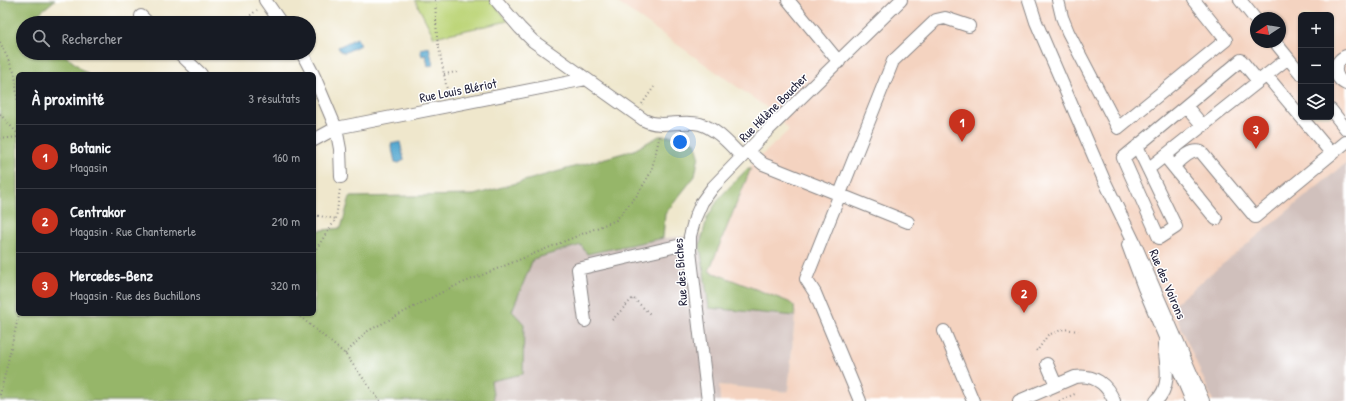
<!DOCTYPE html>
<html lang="fr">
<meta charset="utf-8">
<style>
body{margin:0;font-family:"Patrick Hand",sans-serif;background:#20242c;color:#f1f3f6}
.controls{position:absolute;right:12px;top:12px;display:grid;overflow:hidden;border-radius:6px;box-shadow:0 1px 3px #0004}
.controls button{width:36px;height:36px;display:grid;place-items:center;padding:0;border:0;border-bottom:1px solid #363941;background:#171b24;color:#f1f3f6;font:20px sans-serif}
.compass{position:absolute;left:1250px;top:12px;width:36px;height:36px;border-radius:50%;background:#171b24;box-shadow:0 1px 3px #0004;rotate:258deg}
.you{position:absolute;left:680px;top:142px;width:14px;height:14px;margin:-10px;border:3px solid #fff;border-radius:50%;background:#1a73e8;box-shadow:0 0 0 6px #1a73e833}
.badge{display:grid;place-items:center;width:26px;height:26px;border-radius:50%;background:#c8321e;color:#fff;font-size:13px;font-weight:700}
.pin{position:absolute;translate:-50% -33px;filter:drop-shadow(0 1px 2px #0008)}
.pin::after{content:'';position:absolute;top:21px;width:14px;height:12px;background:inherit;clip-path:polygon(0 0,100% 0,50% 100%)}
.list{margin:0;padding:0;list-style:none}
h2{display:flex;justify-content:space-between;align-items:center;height:52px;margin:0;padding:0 16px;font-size:17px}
h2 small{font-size:13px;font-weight:400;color:#9ea1a6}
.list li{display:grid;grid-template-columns:26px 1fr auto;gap:12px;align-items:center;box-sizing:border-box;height:64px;padding:0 16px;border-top:1px solid #363941}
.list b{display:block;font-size:15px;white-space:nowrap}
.list p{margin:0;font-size:13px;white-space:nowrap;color:#9ea1a6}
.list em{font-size:13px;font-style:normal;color:#9ea1a6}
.icon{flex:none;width:22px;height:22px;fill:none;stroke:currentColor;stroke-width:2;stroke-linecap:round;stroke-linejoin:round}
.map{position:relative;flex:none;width:1346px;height:401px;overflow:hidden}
.search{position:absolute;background:#171b24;box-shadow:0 1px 3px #0004;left:16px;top:16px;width:300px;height:44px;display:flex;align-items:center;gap:10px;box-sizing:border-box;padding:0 14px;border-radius:22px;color:#9ea1a6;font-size:15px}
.panel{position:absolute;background:#171b24;box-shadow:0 1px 3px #0004;left:16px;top:72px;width:300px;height:244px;border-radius:6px}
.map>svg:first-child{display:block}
.built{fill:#f4d3c0;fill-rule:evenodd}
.industrial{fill:#d0c0bc}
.green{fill:#bdd579;stroke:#707c5a}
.forest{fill:#96b669;stroke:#5c6c52}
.water{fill:#55a8d0;stroke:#3c6586}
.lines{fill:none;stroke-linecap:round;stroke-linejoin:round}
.minor-casing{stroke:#888484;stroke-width:14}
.path{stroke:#888484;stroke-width:2;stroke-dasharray:1 3;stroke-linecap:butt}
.minor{stroke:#fff;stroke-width:12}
.labels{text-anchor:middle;stroke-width:3;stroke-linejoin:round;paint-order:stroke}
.street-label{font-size:13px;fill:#22223b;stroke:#fff}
</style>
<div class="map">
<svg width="1346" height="401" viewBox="0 0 1346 401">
<rect width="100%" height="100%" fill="#fff"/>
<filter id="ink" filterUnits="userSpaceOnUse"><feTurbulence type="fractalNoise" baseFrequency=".025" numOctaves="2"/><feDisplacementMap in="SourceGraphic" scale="8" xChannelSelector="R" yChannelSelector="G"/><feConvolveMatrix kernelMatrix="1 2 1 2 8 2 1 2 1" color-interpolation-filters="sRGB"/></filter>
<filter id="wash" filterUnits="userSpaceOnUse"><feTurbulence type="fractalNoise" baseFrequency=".012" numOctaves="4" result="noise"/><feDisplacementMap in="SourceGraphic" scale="16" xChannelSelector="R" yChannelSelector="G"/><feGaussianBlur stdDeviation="0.9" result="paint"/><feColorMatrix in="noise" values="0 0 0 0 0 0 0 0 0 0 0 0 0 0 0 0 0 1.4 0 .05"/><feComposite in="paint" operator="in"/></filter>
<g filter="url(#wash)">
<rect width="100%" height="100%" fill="#efe7cc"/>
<path class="built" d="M614,0H1346V163L1173,306L1213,401H720L718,385L788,392L795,316L794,306L789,302L709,271L751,168H748L789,130L773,112ZM1301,15H1331V117H1301ZM1256,18H1280V42H1256Z"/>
<path class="industrial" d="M1346,163V401H1213L1172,306Z
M702,235L700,245L709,308L795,316L788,392L719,385L720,401H494L491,381L523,374L511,311L533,259L582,245Z"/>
<path class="green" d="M415,0H491L508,21L434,37Z"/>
<path class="forest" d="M0,0H55L27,23H23V53H62L88,74H18V314H314V231L341,228L350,197L474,195L634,150L659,136H678L687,138L695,142L699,155L695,176L665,214L663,238L587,254L581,245L533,259L512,311L524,324L523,374L491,381L494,401H0Z
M748,168H751L709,271L789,302L794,306L795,316L709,308L700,245L707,218L720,197Z"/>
<path class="water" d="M357,38L360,45L344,53L343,51L341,52L338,47Z
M429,47L433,65L428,66L426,55L422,56L420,49Z
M400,142L404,160L399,163L395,162L391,144Z"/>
</g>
<g filter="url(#ink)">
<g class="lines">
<defs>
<path id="minor" d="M265,0L281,23
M496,0L520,28L533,41L644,120C661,129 681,119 700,124C717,129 730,145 742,157
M788,0L839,62
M1029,0L1036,22L1104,180L1134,242L1203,401
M1058,0L1062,17L1068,32L1118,128L1226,40L1194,0
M1240,0L1256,20
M141,16L148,23
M1275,42L1301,74
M179,53L201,74
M302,53L313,74
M1346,56C1332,62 1333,78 1346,84
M1266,75L1332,154
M314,76L336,128L586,79
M1186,106L1203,126
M1331,110L1346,129
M314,140L336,128L340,149L341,177
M1137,146L1176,227L1159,238L1123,158L1241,60L1258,81
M748,151L763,164L908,222
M1168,160L1216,219
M1174,167C1181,160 1191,148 1201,152L1255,217L1346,142
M1148,169L1288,58
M1128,245L1144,288L1192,401
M585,321L578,269L690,243
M944,331L973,401
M1047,364L1056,385
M708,401L690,251V236L695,218L702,202L713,187L769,129L901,0
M860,401L815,293L806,279L893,61L936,20L945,18L969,26
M1019,401L1075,377C1094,374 1107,384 1114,401
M1156,401C1172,386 1166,364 1164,345"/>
</defs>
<use href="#minor" class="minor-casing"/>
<path class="path" d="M435,0L437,38L448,95
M241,23L257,10
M0,42L15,74L18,108
M444,74L457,72
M642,104L654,87
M0,114L18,134
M0,139L18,137
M314,215L336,219
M314,252L336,219L340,188
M297,314L345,354L380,401
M612,320L633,298L650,314
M1036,350L1037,351L1048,335L1064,329L1078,331
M345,354L366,332L448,289L616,220L638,194L651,172L660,135
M0,395L19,314
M1059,401L1077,393"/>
<use href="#minor" class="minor"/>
</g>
</g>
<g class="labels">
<g class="street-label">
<text transform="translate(458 90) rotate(-11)" y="5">Rue Louis Blériot</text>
<text transform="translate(773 107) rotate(-45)" y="5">Rue Hélène Boucher</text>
<text transform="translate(680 272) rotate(-94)" y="5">Rue des Biches</text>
<text transform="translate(1168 284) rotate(67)" y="5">Rue des Voirons</text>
</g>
</g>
</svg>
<div class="controls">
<button>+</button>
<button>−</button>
<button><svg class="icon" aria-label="layers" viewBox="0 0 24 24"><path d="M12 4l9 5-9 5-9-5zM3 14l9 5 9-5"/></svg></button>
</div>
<svg class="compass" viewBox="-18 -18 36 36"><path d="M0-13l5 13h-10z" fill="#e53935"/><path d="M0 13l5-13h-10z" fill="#9ea1a6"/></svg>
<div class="you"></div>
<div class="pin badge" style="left:962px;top:142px">1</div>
<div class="pin badge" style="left:1024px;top:313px">2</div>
<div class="pin badge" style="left:1256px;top:149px">3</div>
<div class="search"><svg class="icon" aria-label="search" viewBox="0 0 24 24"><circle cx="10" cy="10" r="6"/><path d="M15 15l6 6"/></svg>Rechercher</div>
<section class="panel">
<h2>À proximité<small>3 résultats</small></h2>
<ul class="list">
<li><span class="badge">1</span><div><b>Botanic</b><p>Magasin</p></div><em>160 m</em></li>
<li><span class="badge">2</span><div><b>Centrakor</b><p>Magasin · Rue Chantemerle</p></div><em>210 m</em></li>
<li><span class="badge">3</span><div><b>Mercedes-Benz</b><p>Magasin · Rue des Buchillons</p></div><em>320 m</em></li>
</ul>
</section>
</div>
